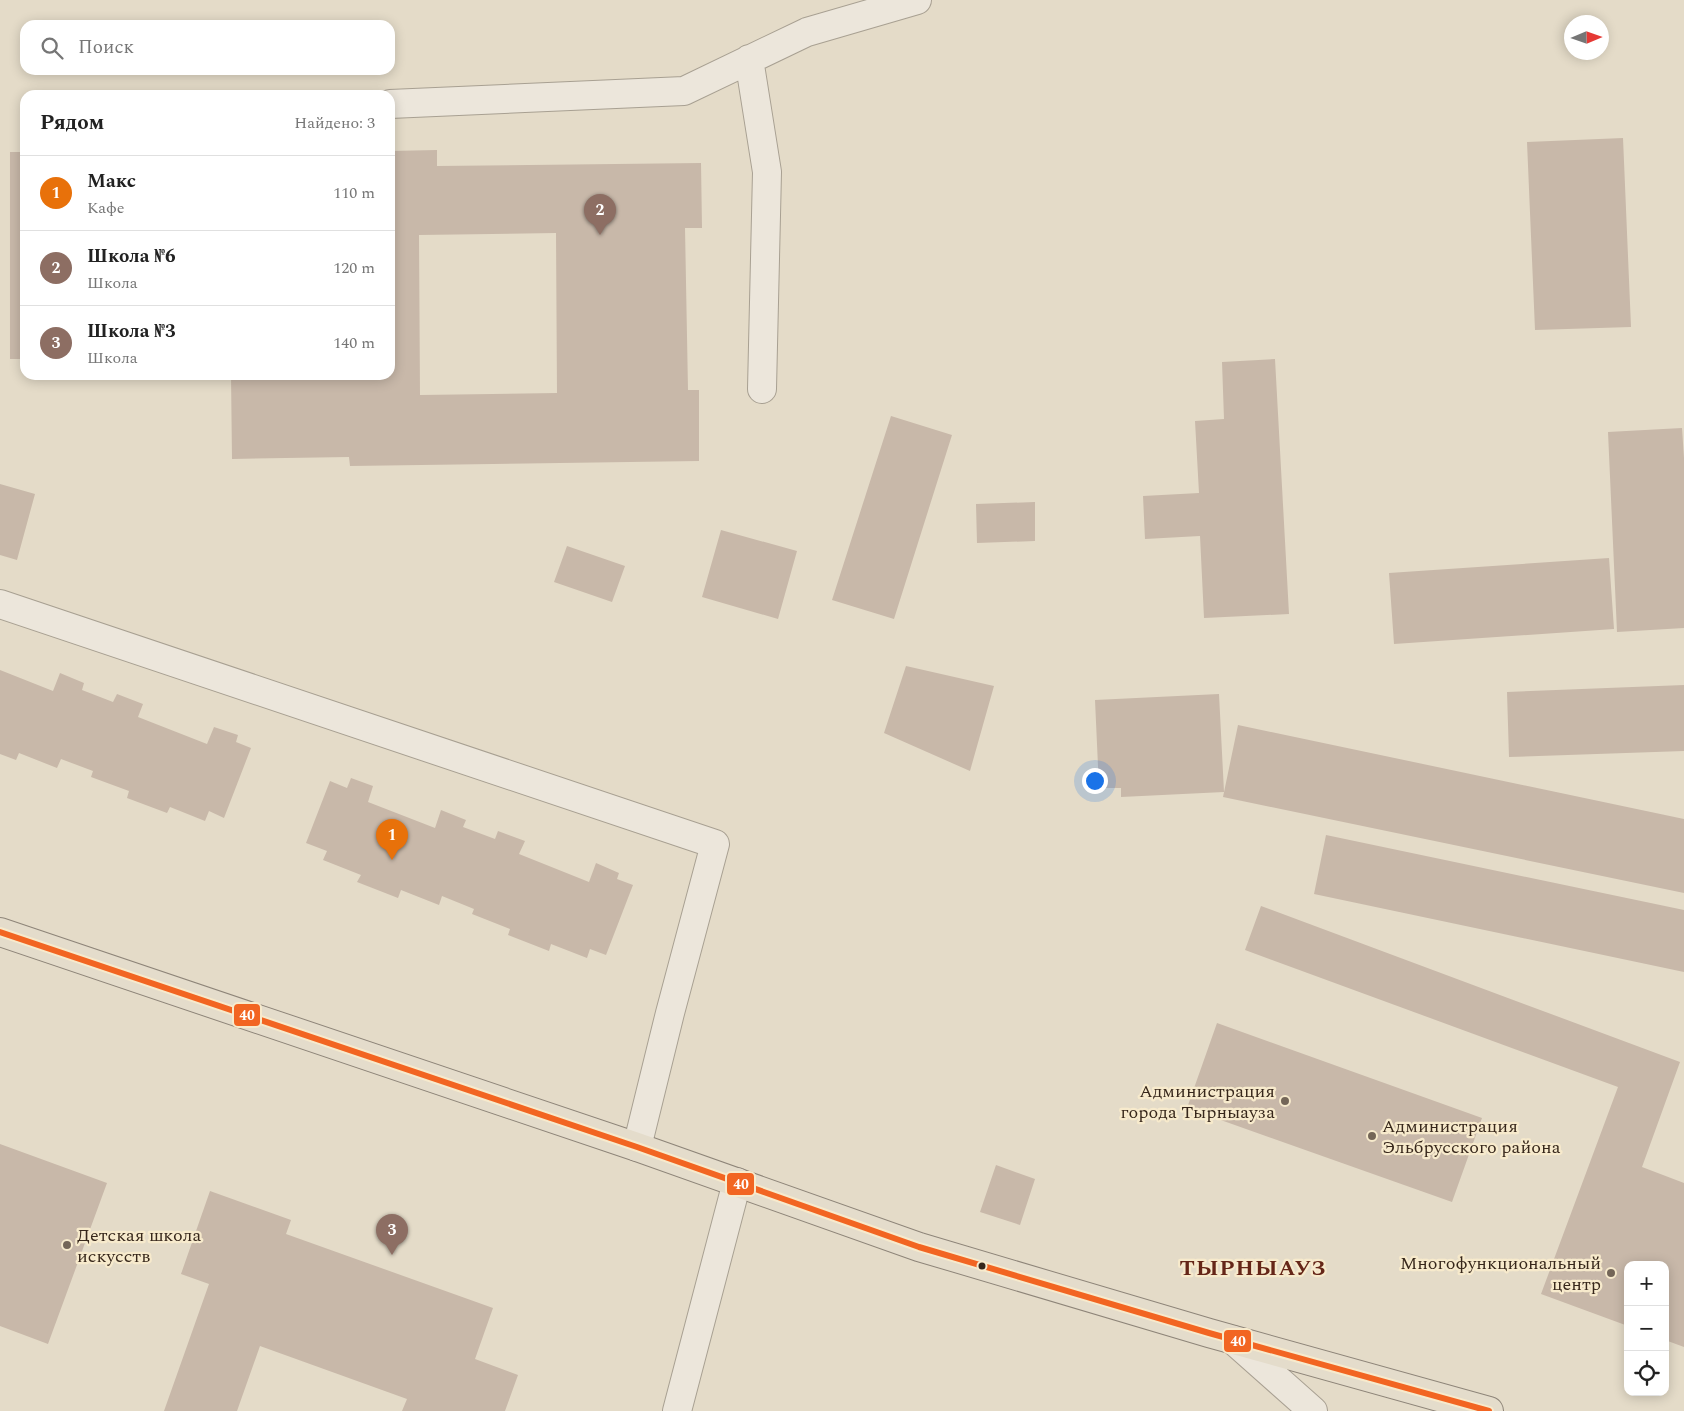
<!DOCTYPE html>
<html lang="ru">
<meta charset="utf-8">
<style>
body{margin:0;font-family:Spectral,serif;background:#f6f6f6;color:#222}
.controls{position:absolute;right:15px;bottom:15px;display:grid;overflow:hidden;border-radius:10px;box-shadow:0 2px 12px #0003}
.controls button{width:45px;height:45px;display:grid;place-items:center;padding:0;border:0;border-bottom:1px solid #e0e0e0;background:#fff;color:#222;font:25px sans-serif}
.compass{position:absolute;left:1564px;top:15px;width:45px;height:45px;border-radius:50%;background:#fff;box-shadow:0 2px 12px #0003;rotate:88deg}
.you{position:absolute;left:1094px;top:780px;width:18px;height:18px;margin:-12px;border:4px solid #fff;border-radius:50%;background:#1a73e8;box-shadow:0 0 0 8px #1a73e833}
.badge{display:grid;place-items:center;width:32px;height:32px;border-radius:50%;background:#7c3aed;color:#fff;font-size:16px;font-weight:700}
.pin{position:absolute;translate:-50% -41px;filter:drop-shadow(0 1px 2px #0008)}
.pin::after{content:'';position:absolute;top:26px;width:18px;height:15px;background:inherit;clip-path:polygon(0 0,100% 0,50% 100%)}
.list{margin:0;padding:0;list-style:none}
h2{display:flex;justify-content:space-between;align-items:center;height:65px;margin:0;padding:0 20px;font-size:21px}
h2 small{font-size:16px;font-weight:400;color:#767676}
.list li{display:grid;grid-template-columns:32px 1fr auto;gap:15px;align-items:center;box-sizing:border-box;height:75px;padding:0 20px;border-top:1px solid #e0e0e0}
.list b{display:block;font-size:19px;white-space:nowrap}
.list p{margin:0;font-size:16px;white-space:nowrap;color:#767676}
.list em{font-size:16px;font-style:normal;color:#767676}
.icon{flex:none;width:28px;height:28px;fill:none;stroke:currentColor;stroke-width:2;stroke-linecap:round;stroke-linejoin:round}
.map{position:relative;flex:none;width:1684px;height:1411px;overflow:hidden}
.search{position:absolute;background:#fff;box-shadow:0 2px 12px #0003;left:20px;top:20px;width:375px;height:55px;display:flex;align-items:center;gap:12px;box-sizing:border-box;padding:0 18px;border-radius:15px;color:#767676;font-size:19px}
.panel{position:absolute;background:#fff;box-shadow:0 2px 12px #0003;left:20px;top:90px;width:375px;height:290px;border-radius:15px}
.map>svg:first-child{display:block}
.building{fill:#c8b8a9;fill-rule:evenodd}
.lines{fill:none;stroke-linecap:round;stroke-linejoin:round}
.minor-casing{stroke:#a8a092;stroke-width:30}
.major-casing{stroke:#8e8579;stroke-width:30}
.minor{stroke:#ece6db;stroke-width:28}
.major{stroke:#e4dccb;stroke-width:28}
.bus-1-casing{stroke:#f7eacc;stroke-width:10}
.bus-1{stroke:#f26522;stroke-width:6}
.poi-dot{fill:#746658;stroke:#f7eacc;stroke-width:2}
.bus-dot{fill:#37271b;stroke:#f7eacc;stroke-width:2}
.labels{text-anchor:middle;stroke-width:4.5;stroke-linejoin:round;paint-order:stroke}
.poi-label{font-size:18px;fill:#37271b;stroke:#f7eacc;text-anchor:end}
.district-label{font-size:22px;font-weight:bold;letter-spacing:1px;fill:#652618;stroke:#f7eacc}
.line-badge{stroke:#f7eacc;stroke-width:2}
.badge-label{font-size:14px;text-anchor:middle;font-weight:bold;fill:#fff}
</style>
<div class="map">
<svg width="1684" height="1411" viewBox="0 0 1684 1411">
<rect width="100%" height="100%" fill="#e4dbc8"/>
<path class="building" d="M1623,138L1631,327L1535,330L1527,142Z
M437,150V166L701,163L702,228H685L688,390H699V461L350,466L349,457L232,459L231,375H390V151ZM556,233L557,393L420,395L419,235Z
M10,152H25V359H10Z
M1275,359L1289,614L1204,618L1200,536L1145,539L1143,496L1199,493L1195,421L1224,419L1222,362Z
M891,416L952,435L894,619L832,600Z
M1682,428L1684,458V628L1617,632L1608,432Z
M0,484L35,494L17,560L0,555Z
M1035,502V541L977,543L976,504Z
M721,530L797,551L778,619L702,597Z
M567,546L625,566L612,602L554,582Z
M1609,558L1614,629L1394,644L1389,573Z
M906,666L994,686L970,771L884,733Z
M0,670L53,691L60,673L84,683L82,690L113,702L117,694L143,704L138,717L207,744L214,727L238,735L236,742L251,748L224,818L209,811L205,821L170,807L167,813L127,798L129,791L91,777L93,771L61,759L57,768L19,753L16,760L0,754Z
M1684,685V751L1509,757L1507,692Z
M1219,694L1224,792L1121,797V788H1099L1095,700Z
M1238,725L1684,819V893L1223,797Z
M351,778L373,786L368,802L435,828L441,810L466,820L463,827L495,839L498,831L525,841L519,854L589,882L596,863L619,873L617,879L633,885L606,955L590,949L587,958L551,944L549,951L508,935L510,929L472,914L474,909L442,896L439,905L401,890L398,898L357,882L361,875L323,860L327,851L306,843L330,781L347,788Z
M1326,835L1684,910V972L1314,894Z
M1261,906L1680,1062L1642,1167L1684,1183V1347L1665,1340V1265H1628V1326L1541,1294L1618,1087L1245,950Z
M1217,1023L1482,1118L1452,1202L1187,1108Z
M0,1144L107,1183L48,1344L0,1326Z
M996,1165L1035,1179L1020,1225L980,1212Z
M210,1191L291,1220L286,1234L493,1308L475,1359L518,1375L505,1411H402L407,1399L260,1346L237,1411H164L209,1284L181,1274Z"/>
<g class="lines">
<defs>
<path id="minor" d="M749,59L767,172L762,389
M390,104L684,91L807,32L917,0
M0,604L715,844L670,1013L637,1147
M1233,1340L1313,1411
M677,1411L737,1182"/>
<path id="major" d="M0,932L637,1147L919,1247L1209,1333L1489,1411"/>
</defs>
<use href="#minor" class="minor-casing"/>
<use href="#major" class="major-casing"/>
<use href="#minor" class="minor"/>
<use href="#major" class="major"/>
<defs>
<path id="bus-1" d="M0,932L637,1147L919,1247L1209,1333L1489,1411"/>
</defs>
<use href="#bus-1" class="bus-1-casing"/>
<use href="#bus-1" class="bus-1"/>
</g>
<g class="poi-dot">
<circle cx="1285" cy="1101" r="5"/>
<circle cx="1372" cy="1136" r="5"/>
<circle cx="67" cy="1245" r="5"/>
<circle cx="1611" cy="1273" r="5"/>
</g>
<circle class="bus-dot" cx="982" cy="1266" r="4.5"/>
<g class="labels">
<g class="poi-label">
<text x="1275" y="1097">Администрация<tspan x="1275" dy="21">города Тырныауза</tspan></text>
<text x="1382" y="1132" text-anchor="start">Администрация<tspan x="1382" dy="21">Эльбрусского района</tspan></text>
<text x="77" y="1241" text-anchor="start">Детская школа<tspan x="77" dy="21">искусств</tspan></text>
<text x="1601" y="1269">Многофункциональный<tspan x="1601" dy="21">центр</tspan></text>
</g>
<g class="district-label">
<text x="1253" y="1275">ТЫРНЫАУЗ</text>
</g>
</g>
<g class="line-badge">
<rect x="233" y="1003" width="28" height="24" rx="5" fill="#f26522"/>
<rect x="726" y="1172" width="29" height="24" rx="5" fill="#f26522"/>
<rect x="1223" y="1329" width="29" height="24" rx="5" fill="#f26522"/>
</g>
<g class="badge-label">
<text x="247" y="1020">40</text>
<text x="741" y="1189">40</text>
<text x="1238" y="1346">40</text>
</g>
</svg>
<div class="controls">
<button>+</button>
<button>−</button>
<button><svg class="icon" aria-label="locate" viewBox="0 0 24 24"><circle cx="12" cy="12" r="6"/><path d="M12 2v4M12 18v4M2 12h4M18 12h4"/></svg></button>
</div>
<svg class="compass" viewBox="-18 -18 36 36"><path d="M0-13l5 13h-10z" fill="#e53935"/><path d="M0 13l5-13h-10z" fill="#767676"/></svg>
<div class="you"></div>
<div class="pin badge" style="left:392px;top:860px;background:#e8710a">1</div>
<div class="pin badge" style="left:600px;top:235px;background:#8d6e63">2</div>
<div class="pin badge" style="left:392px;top:1255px;background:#8d6e63">3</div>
<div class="search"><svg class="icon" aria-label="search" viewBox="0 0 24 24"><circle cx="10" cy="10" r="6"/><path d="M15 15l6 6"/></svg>Поиск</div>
<section class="panel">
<h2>Рядом<small>Найдено: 3</small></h2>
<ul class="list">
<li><span class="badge" style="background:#e8710a">1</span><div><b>Макс</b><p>Кафе</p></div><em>110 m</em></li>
<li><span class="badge" style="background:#8d6e63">2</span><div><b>Школа №6</b><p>Школа</p></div><em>120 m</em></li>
<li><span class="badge" style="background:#8d6e63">3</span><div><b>Школа №3</b><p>Школа</p></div><em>140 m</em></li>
</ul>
</section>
</div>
